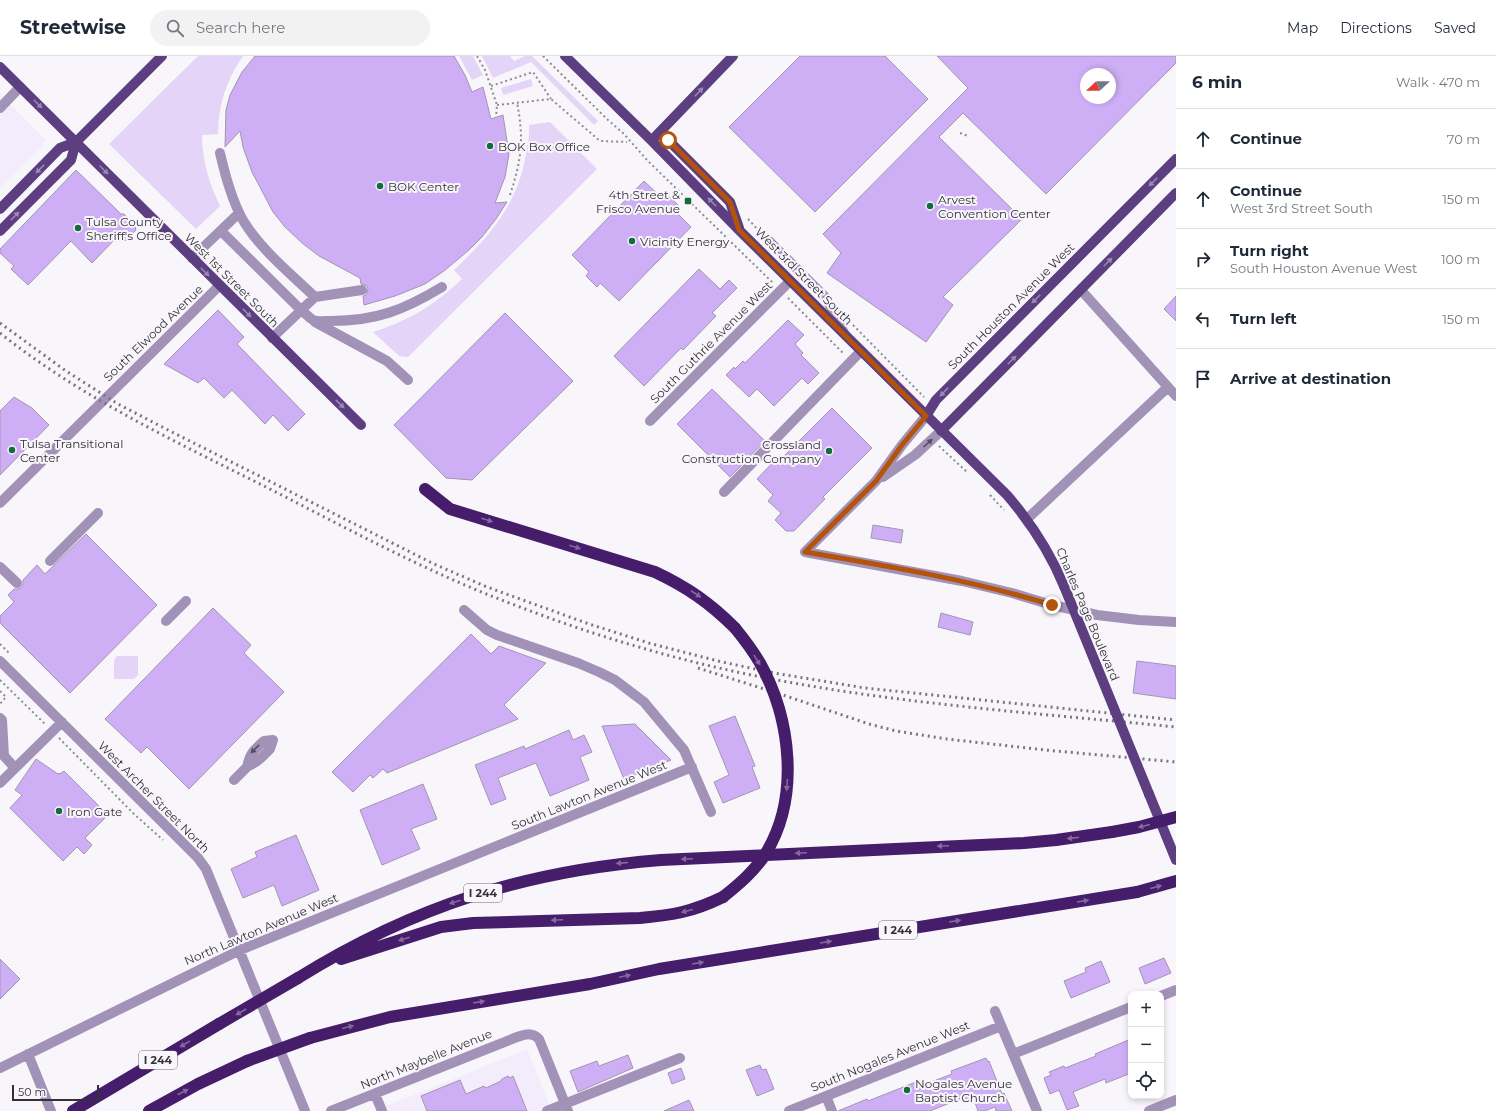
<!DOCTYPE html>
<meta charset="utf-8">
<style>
:root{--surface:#fff;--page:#f2f2f3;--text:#1f2937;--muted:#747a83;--line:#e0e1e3}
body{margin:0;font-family:Montserrat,sans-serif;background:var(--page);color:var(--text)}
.controls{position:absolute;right:12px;bottom:12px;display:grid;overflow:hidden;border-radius:8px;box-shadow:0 2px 6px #0003}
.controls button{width:36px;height:36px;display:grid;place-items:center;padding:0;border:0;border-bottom:1px solid var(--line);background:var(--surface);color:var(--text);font:20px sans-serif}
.compass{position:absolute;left:1080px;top:12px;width:36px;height:36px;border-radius:50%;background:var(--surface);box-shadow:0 2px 6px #0003;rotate:248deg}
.scale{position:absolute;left:12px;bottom:10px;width:87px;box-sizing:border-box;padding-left:4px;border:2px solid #34303a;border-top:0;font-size:11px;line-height:14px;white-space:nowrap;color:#34303a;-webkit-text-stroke:3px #f8f6fb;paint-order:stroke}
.stop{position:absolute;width:12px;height:12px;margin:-9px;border:3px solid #b45309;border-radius:50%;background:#fff}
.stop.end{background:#b45309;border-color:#fff;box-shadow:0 1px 4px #0008}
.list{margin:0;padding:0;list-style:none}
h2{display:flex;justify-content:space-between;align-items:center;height:52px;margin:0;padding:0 16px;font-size:17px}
h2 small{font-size:13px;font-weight:400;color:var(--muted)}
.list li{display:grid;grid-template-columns:26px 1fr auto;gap:12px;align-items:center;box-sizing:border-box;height:60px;padding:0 16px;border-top:1px solid var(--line)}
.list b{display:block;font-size:15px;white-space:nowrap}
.list p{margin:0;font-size:13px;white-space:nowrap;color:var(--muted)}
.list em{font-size:13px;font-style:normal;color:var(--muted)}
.icon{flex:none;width:22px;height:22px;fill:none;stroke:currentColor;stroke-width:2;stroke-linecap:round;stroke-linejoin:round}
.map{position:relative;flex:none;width:1176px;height:1055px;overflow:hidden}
header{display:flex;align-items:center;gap:24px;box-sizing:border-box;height:56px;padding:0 20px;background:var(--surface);border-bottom:1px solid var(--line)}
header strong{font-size:19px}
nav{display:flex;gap:22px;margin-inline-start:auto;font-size:14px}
.search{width:280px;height:36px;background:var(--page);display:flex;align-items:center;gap:10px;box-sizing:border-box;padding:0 14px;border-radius:22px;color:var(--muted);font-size:15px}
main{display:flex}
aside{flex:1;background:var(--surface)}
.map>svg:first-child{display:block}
.built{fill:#f3edfb}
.green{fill:#e3d4f8}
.building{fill:#ceaff6;stroke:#a196b0;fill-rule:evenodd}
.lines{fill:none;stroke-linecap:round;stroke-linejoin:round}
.path{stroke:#8d8a92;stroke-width:2;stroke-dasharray:2 3;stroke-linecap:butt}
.minor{stroke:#a292b8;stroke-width:10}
.major{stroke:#5d3e80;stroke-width:10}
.highway{stroke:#461d6b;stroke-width:12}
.rail{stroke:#79767e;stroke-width:3;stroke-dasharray:2 4;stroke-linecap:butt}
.major-bridge{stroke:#5d3e80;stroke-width:10}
.highway-bridge{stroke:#461d6b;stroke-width:12}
.oneway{fill:#9b88b1}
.oneway2{fill:#554d60}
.oneway3{fill:#84699d}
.route{stroke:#b45309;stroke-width:5}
.poi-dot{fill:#146b3d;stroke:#f8f6fb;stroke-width:1.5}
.labels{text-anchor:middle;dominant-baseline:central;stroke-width:4;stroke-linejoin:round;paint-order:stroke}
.shield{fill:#f8f6fb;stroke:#6f6b74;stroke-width:1}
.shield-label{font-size:11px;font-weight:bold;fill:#34303a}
.poi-label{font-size:12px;fill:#34303a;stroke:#f8f6fb;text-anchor:start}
.street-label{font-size:12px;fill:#34303a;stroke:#f8f6fb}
</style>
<header>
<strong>Streetwise</strong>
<div class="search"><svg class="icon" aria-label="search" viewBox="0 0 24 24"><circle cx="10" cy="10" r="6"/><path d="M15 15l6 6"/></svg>Search here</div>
<nav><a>Map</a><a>Directions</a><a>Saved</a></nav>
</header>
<main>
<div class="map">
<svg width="1176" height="1055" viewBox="0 0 1176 1055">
<rect width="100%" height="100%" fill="#f8f6fb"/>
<path class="built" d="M0,38L46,84L43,90L0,133Z
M527,993L552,1055H374Z"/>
<path class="green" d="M198,0H243C227,23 218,49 218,78L202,79C202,104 209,127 220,150L196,173L109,88Z
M459,0H473L483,19L472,24Z
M482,0H510L514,5L525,0H532L598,65L594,69L531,6L493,22Z
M531,23L533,30L503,39L501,32Z
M550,66L597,113L408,301L399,300L373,276C410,264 433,250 462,223L454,214C489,181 516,150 525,103C527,92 530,81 529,69Z
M117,600H138V619L134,623H114V604Z"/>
<path class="building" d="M255,0H454L465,19L472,36L483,31L491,63L503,59L509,98L505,121L495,147L507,146L496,163L482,181L469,194L444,215L425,228L395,240L364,249L363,240L366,239L368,233L367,230L361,228L360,222L319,200L302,187L285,171L273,156L252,116L243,91L240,75L225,91L226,54L230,39L242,16Z
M800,0H885L928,43L815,156L729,71Z
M937,0H1176V7L1046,138L963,57L939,81L1022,163L943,241L953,249L926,286L827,217L841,197L823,178L968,32ZM1086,18H1110V42H1086Z
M76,114L121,158H124L135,170L136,174L125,185L119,179L92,207L71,185L28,229L11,213L14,210L0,197V193Z
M644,125L662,142L667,138L678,149L673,153L691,171L619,245L600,227L597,231L586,220L589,216L572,199Z
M699,213L720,233L729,224L737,232L712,257L716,260L683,294L681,292L644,330L614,300Z
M1176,240V265L1164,253Z
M218,254L244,281L237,288L305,358L288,375L273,359L265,368L232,334L224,342L204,322L198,327L164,308Z
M505,257L573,325L472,424L446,422L394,369Z
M788,264L804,279L795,288L803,297L801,299L819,317L808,328L802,322L774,350L757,333L749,341L726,319L734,311L735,313L743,305L745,307Z
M712,333L765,385L730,421L677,368Z
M14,341L32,352L49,369L0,419V355Z
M832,352L872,392L823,441L825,443L794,475H786L775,464L781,457L768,445L773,439L757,423L780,399L783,401Z
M873,469L903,474L901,487L871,482Z
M86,478L157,549L70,637L0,567V560L14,546L8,539L14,533H18L21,532L23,528V524L37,509L45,518Z
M213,552L251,589L244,597L284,636L189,733L147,691L141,697L105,663Z
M941,557L973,566L970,579L938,571Z
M471,578L491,598L499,590L546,607L504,649L518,663L387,717L383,713L373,722L370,719L353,736L332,716Z
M1137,605L1176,610V643L1133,637Z
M735,660L755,710L752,711L760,732L723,747L714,726L729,719L709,670Z
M635,668L671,704L624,723L602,670Z
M569,674L573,684L584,679L592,696L580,701L589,724L550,740L536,707L498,722L506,743L491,749L475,709L524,690L525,693Z
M36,703L58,718L59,717L60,718L64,715L108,759L85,782L92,789L84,798L77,791L63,805L10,752L22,739L15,734Z
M423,728L437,763L411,773L420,793L382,809L360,754Z
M296,779L319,834L282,850L274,829L243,842L231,813L257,801L255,796Z
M1164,902L1171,917L1145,928L1139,912Z
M0,903L20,923L0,943Z
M1101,905L1110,926L1071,942L1064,925L1086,916L1085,912Z
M1131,983V1017L1106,1027L1105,1023L1073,1036L1079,1050L1067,1054L1059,1034L1050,1038L1044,1022L1051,1019L1049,1016L1064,1010L1065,1012L1096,1000L1095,998Z
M628,999L633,1012L578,1036L570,1015L597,1005L599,1010Z
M986,1002L988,1006L989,1005L1002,1038L1004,1037L1012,1055H996L995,1051L985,1055H978L973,1041L963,1045L962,1042L930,1055H838L867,1043L868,1045L916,1026L918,1031L952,1018L951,1015Z
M760,1009L762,1014L766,1013L774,1033L757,1040L746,1014Z
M681,1012L685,1023L672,1028L668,1017Z
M508,1020L510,1022L513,1020L527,1055H427L421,1040L460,1024L466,1038L484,1030L486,1032L501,1025L502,1023Z
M689,1044L694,1055H664Z"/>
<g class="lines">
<path class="path" d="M477,0L485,14L497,49L496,61
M543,0L608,64L624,78L648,105L773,227
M491,30L533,16L551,43
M497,49L551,43L600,85L627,86
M960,77L968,80
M510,139C522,102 524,84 517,46
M748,163L761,177
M788,242L844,298
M853,269L924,341
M939,390L968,417
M990,439L1004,454
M0,588L9,597
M0,624L45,668
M0,635L6,641L0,648
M59,682L134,758L163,784"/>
<path class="minor" d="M0,52L20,31
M220,97C225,119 235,154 248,172C266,198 292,219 315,241L362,234
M221,175L301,254C305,257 309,262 313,264C317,266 326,265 331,265C376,265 404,254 442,231
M768,184L826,242L844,277
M192,202L239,157
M1081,234L1176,340
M315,266L387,305L408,324
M272,282L315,241
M650,365L790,225
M883,421L915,399L941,375
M724,436L861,295
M0,447L219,230
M1027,463L1168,331
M805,496L962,525L1012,537L1052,549L1097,559L1139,564L1176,566
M805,496L876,425L902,389L926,360
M50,505L98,457
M0,511L17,527
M464,554L487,574L497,579L578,607L599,616L615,624L644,646L684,694L711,756
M166,565L186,545
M0,605L161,765L198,802L206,813L305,1055
M0,662L2,664L4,700L15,712
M234,724L247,711L256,706L262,701L270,693L273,684L264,685C254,694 250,697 247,711
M0,727L62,666
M1161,940L1176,934
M995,955L1037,1055
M28,998L51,1055
M1013,998L1131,951
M0,1012L240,894L692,711
M375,1038L382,1055
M826,1040L832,1055
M331,1055L517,981C526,978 532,976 539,983L568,1055
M547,1055L680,1002
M789,1055L1001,970
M1149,1055L1176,1044"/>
<path class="major" d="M565,0L652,85L739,174L1007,439C1031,467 1050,496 1064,530
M0,11L361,369
M660,76L730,146L739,172
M656,80L733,0
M0,153L60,92L76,86L162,0
M0,175L71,104L76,86
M926,360L936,344L1176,103
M941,375L1176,137
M1149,738L1176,804"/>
<path class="highway" d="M425,433L450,453L655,516C687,531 710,547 735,572
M341,903L441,871L473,867L640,862C673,859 692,856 723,841
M298,922C414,850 525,815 661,804L1024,787L1056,784L1112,776
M310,982L390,961L590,928L659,913L1137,836
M73,1055L219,968
M149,1055L198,1028L247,1005"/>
<path class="rail" d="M0,267L66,315L118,348L168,374L434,508L487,531L589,568L652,588L722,606L774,617L865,632L1176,664
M0,277C79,340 172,384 262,429C335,466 408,506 484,537C534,557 586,576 639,591C813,643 996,653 1176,671
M698,612L783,639L869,668L896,675L947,683L1045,694L1176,706"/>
<path class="major-bridge" d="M1064,530L1149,738"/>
<path class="highway-bridge" d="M1112,776L1139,771L1176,761
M1137,836L1176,825
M723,841C738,829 755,815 766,797C800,741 791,663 760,607C753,595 744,583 735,572
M219,968L298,922
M247,1005L310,982"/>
</g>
<defs><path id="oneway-solid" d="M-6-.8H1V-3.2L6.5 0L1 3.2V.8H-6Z"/></defs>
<g class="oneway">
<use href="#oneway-solid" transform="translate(699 36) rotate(-46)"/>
<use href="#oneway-solid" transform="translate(38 48) rotate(45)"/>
<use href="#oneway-solid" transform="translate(40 113) rotate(135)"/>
<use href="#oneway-solid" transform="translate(104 114) rotate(45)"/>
<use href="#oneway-solid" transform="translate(1153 126) rotate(135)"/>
<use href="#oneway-solid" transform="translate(712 146) rotate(-134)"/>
<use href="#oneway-solid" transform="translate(15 160) rotate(-45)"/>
<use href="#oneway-solid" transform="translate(1108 206) rotate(-45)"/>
<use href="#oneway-solid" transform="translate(205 216) rotate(45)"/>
<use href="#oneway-solid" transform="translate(1036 243) rotate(135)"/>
<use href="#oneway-solid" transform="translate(247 257) rotate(45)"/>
<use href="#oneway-solid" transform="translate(1012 304) rotate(-45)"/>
<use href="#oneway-solid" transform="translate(944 336) rotate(134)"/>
<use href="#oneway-solid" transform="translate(340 348) rotate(44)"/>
</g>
<g class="oneway2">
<use href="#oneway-solid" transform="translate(928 387) rotate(-42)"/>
<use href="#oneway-solid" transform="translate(255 693) rotate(135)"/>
</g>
<g class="oneway3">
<use href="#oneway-solid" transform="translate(487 464) rotate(17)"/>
<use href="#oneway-solid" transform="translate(575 491) rotate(18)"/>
<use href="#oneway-solid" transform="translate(696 538) rotate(33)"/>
<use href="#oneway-solid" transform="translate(757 604) rotate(58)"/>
<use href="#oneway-solid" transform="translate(787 729) rotate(94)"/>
<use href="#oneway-solid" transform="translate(1144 770) rotate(166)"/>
<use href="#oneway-solid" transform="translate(1073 782) rotate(173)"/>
<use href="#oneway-solid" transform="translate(943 790) rotate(177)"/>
<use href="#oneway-solid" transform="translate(801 797) rotate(177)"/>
<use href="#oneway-solid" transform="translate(687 803) rotate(177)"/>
<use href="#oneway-solid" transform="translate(622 807) rotate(175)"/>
<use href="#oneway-solid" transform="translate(1156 831) rotate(-15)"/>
<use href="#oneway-solid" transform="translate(1083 845) rotate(-9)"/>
<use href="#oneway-solid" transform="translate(455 846) rotate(162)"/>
<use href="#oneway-solid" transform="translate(687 855) rotate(166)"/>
<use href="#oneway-solid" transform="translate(557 864) rotate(178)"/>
<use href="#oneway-solid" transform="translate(955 865) rotate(-9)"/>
<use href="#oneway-solid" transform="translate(404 883) rotate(162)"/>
<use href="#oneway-solid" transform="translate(826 886) rotate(-9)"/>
<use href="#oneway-solid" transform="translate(698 907) rotate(-9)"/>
<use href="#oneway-solid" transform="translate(625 920) rotate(-12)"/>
<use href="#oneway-solid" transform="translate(479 946) rotate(-9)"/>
<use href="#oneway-solid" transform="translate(241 956) rotate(150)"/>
<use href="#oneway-solid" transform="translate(348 971) rotate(-14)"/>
<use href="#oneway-solid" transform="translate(185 988) rotate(149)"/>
<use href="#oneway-solid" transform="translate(183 1036) rotate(-28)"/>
</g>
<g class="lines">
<path class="route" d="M668,84L730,146L739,174L926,360L902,389L876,425L805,496C888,510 971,524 1052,549"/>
</g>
<g class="poi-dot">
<circle cx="490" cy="90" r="4"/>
<circle cx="380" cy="130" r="4"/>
<rect x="684" y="141" width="8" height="8" rx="2"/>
<circle cx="930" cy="150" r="4"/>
<circle cx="78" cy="172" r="4"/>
<circle cx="632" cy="185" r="4"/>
<circle cx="12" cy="394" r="4"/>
<circle cx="829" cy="395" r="4"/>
<circle cx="59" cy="755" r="4"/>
<circle cx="907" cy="1034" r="4"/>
</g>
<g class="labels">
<g class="shield">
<rect x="464" y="828" width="38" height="18" rx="3"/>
<rect x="879" y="865" width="38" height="18" rx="3"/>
<rect x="139" y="995" width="38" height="18" rx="3"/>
</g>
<g class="shield-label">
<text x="483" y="837">I 244</text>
<text x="898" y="874">I 244</text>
<text x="158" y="1004">I 244</text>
</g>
<g class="poi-label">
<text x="498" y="90">BOK Box Office</text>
<text x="388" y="130">BOK Center</text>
<text x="680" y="138" text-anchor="end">4th Street &amp;<tspan x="680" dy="14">Frisco Avenue</tspan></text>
<text x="938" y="143">Arvest<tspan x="938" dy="14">Convention Center</tspan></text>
<text x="86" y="165">Tulsa County<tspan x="86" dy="14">Sheriff's Office</tspan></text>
<text x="640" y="185">Vicinity Energy</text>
<text x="20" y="387">Tulsa Transitional<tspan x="20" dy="14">Center</tspan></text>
<text x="821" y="388" text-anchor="end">Crossland<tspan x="821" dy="14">Construction Company</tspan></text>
<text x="67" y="755">Iron Gate</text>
<text x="915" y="1027">Nogales Avenue<tspan x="915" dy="14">Baptist Church</tspan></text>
</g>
<g class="street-label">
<text transform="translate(804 220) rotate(45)">West 3rd Street South</text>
<text transform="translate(232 224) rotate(45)">West 1st Street South</text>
<text transform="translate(1011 250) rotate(-45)">South Houston Avenue West</text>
<text transform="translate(153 277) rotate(-44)">South Elwood Avenue</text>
<text transform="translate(711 286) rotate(-45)">South Guthrie Avenue West</text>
<text transform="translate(1088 558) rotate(67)">Charles Page Boulevard</text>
<text transform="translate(589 739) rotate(-22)">South Lawton Avenue West</text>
<text transform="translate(154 741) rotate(45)">West Archer Street North</text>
<text transform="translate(261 873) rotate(-23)">North Lawton Avenue West</text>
<text transform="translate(890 1000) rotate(-22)">South Nogales Avenue West</text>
<text transform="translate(426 1003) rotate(-22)">North Maybelle Avenue</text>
</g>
</g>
</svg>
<div class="controls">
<button>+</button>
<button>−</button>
<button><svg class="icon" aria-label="locate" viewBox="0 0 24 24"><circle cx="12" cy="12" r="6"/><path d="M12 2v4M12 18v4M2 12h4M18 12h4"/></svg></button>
</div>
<svg class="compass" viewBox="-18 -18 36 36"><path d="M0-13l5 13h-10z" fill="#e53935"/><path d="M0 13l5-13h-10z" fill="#747a83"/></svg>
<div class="scale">50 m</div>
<div class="stop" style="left:668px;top:84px"></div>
<div class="stop end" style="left:1052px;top:549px"></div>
</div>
<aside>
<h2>6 min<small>Walk · 470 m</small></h2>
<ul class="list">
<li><svg class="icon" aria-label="ahead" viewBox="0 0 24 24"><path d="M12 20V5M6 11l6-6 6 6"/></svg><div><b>Continue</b></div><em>70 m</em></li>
<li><svg class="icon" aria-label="ahead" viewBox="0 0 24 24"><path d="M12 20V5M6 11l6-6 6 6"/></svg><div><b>Continue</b><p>West 3rd Street South</p></div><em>150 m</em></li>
<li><svg class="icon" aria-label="right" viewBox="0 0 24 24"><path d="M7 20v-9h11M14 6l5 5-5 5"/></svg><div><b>Turn right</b><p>South Houston Avenue West</p></div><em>100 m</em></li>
<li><svg class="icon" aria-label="left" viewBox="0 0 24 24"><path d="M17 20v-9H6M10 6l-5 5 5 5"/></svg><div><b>Turn left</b></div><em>150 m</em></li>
<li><svg class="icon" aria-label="arrive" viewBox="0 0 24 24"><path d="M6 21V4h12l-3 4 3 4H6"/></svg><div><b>Arrive at destination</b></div></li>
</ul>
</aside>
</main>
